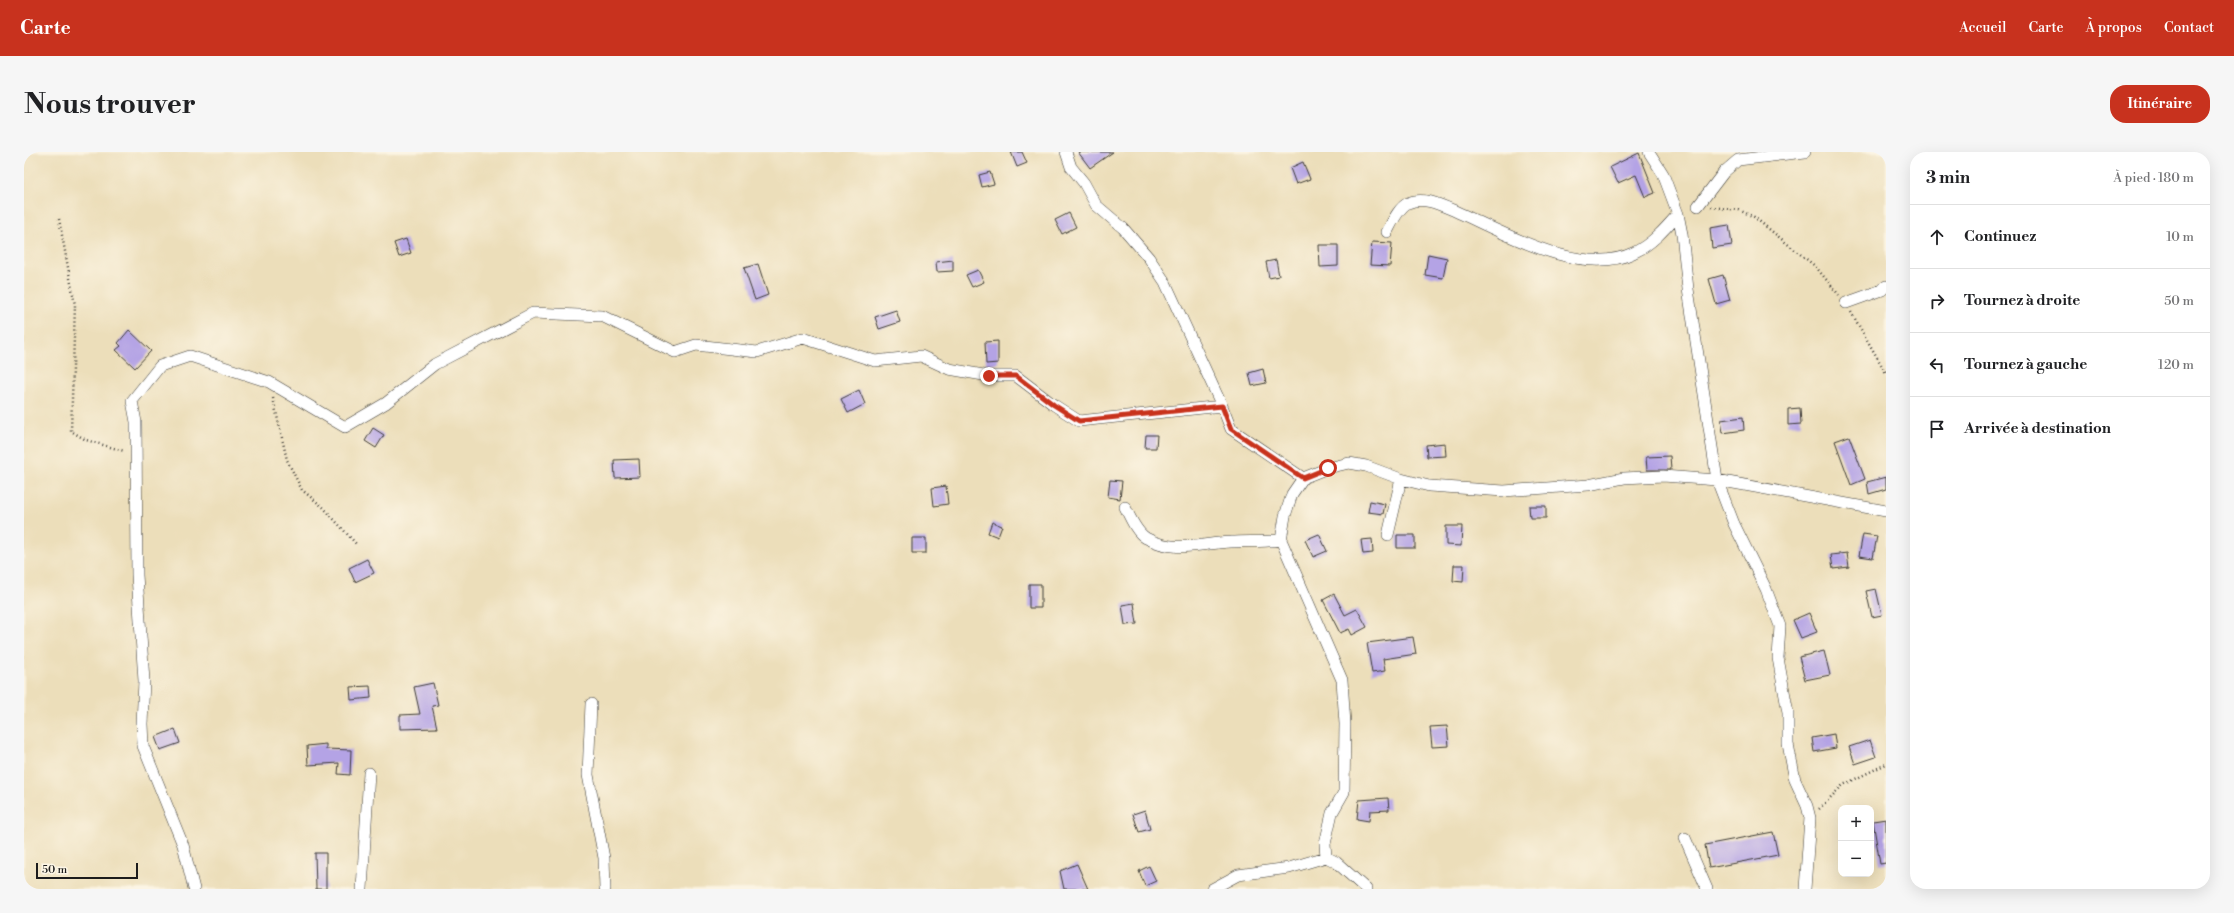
<!DOCTYPE html>
<html lang="fr">
<meta charset="utf-8">
<style>
:root{--surface:#fff;--page:#f6f6f6;--text:#202124;--muted:#757577;--line:#e0e0e0;--accent:#c8321e}
body{margin:0;font-family:"Libre Bodoni",serif;background:var(--page);color:var(--text)}
.controls{position:absolute;right:12px;bottom:12px;display:grid;overflow:hidden;border-radius:8px;box-shadow:0 4px 16px #0002}
.controls button{width:36px;height:36px;display:grid;place-items:center;padding:0;border:0;border-bottom:1px solid var(--line);background:var(--surface);color:var(--text);font:20px sans-serif}
.scale{position:absolute;left:12px;bottom:10px;width:102px;box-sizing:border-box;padding-left:4px;border:2px solid #1c1c1c;border-top:0;font-size:11px;line-height:14px;white-space:nowrap;color:#1c1c1c;-webkit-text-stroke:3px #fcf5e5;paint-order:stroke}
.stop{position:absolute;width:12px;height:12px;margin:-9px;border:3px solid #c8321e;border-radius:50%;background:#fff}
.stop.end{background:#c8321e;border-color:#fff;box-shadow:0 1px 4px #0008}
.list{margin:0;padding:0;list-style:none}
h2{display:flex;justify-content:space-between;align-items:center;height:52px;margin:0;padding:0 16px;font-size:17px}
h2 small{font-size:13px;font-weight:400;color:var(--muted)}
.list li{display:grid;grid-template-columns:26px 1fr auto;gap:12px;align-items:center;box-sizing:border-box;height:64px;padding:0 16px;border-top:1px solid var(--line)}
.list b{display:block;font-size:15px;white-space:nowrap}
.list em{font-size:13px;font-style:normal;color:var(--muted)}
.icon{flex:none;width:22px;height:22px;fill:none;stroke:currentColor;stroke-width:2;stroke-linecap:round;stroke-linejoin:round}
.map{position:relative;flex:none;width:1862px;height:737px;overflow:hidden;border-radius:16px}
header{display:flex;align-items:center;gap:24px;box-sizing:border-box;height:56px;padding:0 20px;background:var(--accent);color:#fff}
header strong{font-size:19px}
nav{display:flex;gap:22px;margin-inline-start:auto;font-size:14px}
.intro{display:flex;align-items:center;justify-content:space-between;box-sizing:border-box;height:96px;padding:0 24px}
h1{margin:0;font-size:28px}
.button{padding:10px 18px;border-radius:16px;background:var(--accent);color:#fff;font-size:14px;font-weight:700}
main{display:flex;gap:24px;padding:0 24px}
aside{flex:1;background:var(--surface);border-radius:16px;box-shadow:0 4px 16px #0002}
.map>svg:first-child{display:block}
.building{fill:#b4a3e5}
.lines{fill:none;stroke-linecap:round;stroke-linejoin:round}
.minor-casing{stroke:#3b3934;stroke-width:12}
.path{stroke:#3b3934;stroke-width:2.5;stroke-dasharray:1 3;stroke-linecap:butt}
.minor{stroke:#fff;stroke-width:11}
.route{stroke:#c8321e;stroke-width:5}
</style>
<header>
<strong>Carte</strong>
<nav><a>Accueil</a><a>Carte</a><a>À propos</a><a>Contact</a></nav>
</header>
<div class="intro"><h1>Nous trouver</h1><a class="button">Itinéraire</a></div>
<main>
<div class="map">
<svg width="1862" height="737" viewBox="0 0 1862 737">
<rect width="100%" height="100%" fill="#fcf5e5"/>
<filter id="ink" filterUnits="userSpaceOnUse"><feTurbulence type="fractalNoise" baseFrequency=".025" numOctaves="2"/><feDisplacementMap in="SourceGraphic" scale="8" xChannelSelector="R" yChannelSelector="G"/><feConvolveMatrix kernelMatrix="1 2 1 2 8 2 1 2 1" color-interpolation-filters="sRGB"/></filter>
<filter id="wash" filterUnits="userSpaceOnUse"><feTurbulence type="fractalNoise" baseFrequency=".012" numOctaves="4" result="noise"/><feDisplacementMap in="SourceGraphic" scale="16" xChannelSelector="R" yChannelSelector="G"/><feGaussianBlur stdDeviation="0.9" result="paint"/><feColorMatrix in="noise" values="0 0 0 0 0 0 0 0 0 0 0 0 0 0 0 0 0 1.4 0 .05"/><feComposite in="paint" operator="in"/></filter>
<g filter="url(#wash)">
<rect width="100%" height="100%" fill="#ecdeba"/>
<g id="blocks">
<path class="building" d="M987,0H998L1003,11L993,15Z
M1054,0H1089L1066,16Z
M1615,1L1631,41L1621,45L1612,23L1594,31L1586,15Z
M1279,10L1286,27L1272,32L1266,16Z
M966,20L970,32L958,35L955,23Z
M1045,61L1052,75L1038,82L1031,68Z
M1705,73L1708,93L1688,96L1686,76Z
M382,87L387,101L375,105L370,91Z
M1348,90L1368,91L1366,114L1346,113Z
M1295,93H1314V114L1296,115Z
M1404,102L1423,106L1419,126L1401,123Z
M929,108V119L913,120L912,110Z
M1252,108L1255,124L1245,126L1242,110Z
M734,112L744,143L731,148L720,116Z
M954,118L960,130L948,135L942,123Z
M1699,123L1706,148L1692,152L1685,127Z
M872,158L876,170L855,177L851,165Z
M105,178L127,199L111,216L92,198L97,194L94,191Z
M974,189V211L962,212L961,190Z
M1239,217L1242,231L1228,234L1225,221Z
M835,238L841,252L824,261L817,247Z
M1776,256L1777,272L1764,273V257Z
M1719,265L1720,278L1699,281L1697,268Z
M349,276L360,283L352,296L341,289Z
M1122,283H1133L1132,296H1121Z
M1825,284L1841,327L1827,333L1811,289Z
M1421,291L1422,304L1403,305L1402,293Z
M1646,304L1647,318H1623L1622,305Z
M615,307L616,325L591,326L590,308Z
M1862,325V337L1845,342L1843,330Z
M1086,328L1098,329L1096,347L1084,345Z
M922,334L924,352L910,354L908,336Z
M1346,349L1361,352L1359,362L1344,360Z
M1505,354H1522V366H1506Z
M968,370L978,374L974,385L964,381Z
M1422,374H1438L1437,394L1422,393Z
M1295,382L1303,399L1289,405L1281,388Z
M1839,382L1853,384L1849,406L1835,404Z
M1373,383H1391V396H1373Z
M888,386H902V401H888Z
M1348,387L1349,401L1339,402L1337,388Z
M1823,401L1825,415L1809,417L1807,403Z
M343,407L350,421L331,430L325,416Z
M1430,413H1440L1439,430L1429,429Z
M1005,432H1017V456H1005Z
M1852,437L1858,463L1848,465L1842,439Z
M1310,442L1321,463L1333,457L1343,475L1328,483L1325,477L1316,481L1299,448Z
M1110,451L1113,472L1101,473L1098,453Z
M1785,461L1793,480L1777,486L1769,468Z
M1389,485L1392,502L1359,507L1361,519L1348,521L1343,491Z
M1800,499L1806,523L1781,528L1775,505Z
M409,531L414,553L408,554L413,576L376,577V563L396,562L390,535Z
M346,534L347,546L327,548L326,535Z
M1423,574L1425,594L1408,595L1406,575Z
M151,577L156,591L136,598L131,585Z
M1810,582L1812,596L1790,600L1788,586Z
M1846,588L1852,605L1831,612L1825,595Z
M302,592V597L327,598L326,623L314,622L315,611L284,613L283,594Z
M1364,646L1365,658L1346,659L1345,669L1333,667L1335,648Z
M1121,658L1126,677L1115,680L1109,662Z
M1862,667V711L1856,712L1849,669Z
M1749,680L1754,703L1685,716L1681,693Z
M291,701H302V737H292Z
M1053,712L1064,737H1040L1036,719Z
M1125,714L1132,729L1121,734L1115,719Z"/>
</g>
</g>
<g filter="url(#ink)">
<use href="#blocks" fill-opacity="0" stroke="#3b3934" stroke-width="1"/>
<g class="lines">
<defs>
<path id="minor" d="M1042,0L1047,15L1060,31L1072,53L1099,76L1125,106L1141,130L1198,254
M1625,0L1639,22L1654,62L1658,82L1664,137L1693,328L1710,372L1742,437L1756,474L1754,506L1764,561V592L1771,628L1783,654L1786,666L1781,737
M1674,54L1700,20L1714,8L1781,0
M1363,80C1368,71 1374,56 1384,51C1399,44 1417,53 1431,59C1479,80 1557,126 1609,101C1627,93 1641,77 1654,62
M1822,151L1858,138L1862,134
M1101,355C1106,365 1112,380 1122,386C1152,402 1177,391 1207,390C1224,389 1240,390 1257,388
M1364,383L1377,327
M567,552L564,623L580,706L581,737
M1661,686L1683,737
M1302,705L1312,710L1342,737
M170,737L159,693L119,594L118,572L120,529L113,423L112,270L108,249L136,214L166,204L245,230L321,275L362,251L411,212L509,161L578,164L651,200L672,193L733,200L779,186L851,209L897,204L925,217L965,224H992L1030,253L1055,269L1198,254L1207,277L1279,326
M338,737L345,621
M1188,737L1214,723L1265,716L1302,705L1301,692L1308,661L1320,640L1321,572L1318,528L1257,388L1261,364L1268,342L1279,326L1304,316L1325,311L1342,314L1377,327L1405,334L1480,339L1564,333L1600,326L1639,324L1693,328L1862,359"/>
</defs>
<use href="#minor" class="minor-casing"/>
<path class="path" d="M1687,55L1715,58L1730,65L1791,114L1815,143
M35,67L51,153L47,279L62,288L100,299
M1827,160L1862,221
M249,246L263,308L278,338L299,355L333,393
M1795,657L1819,633L1862,612"/>
<use href="#minor" class="minor"/>
</g>
</g>
<g class="lines" filter="url(#ink)">
<path class="route" d="M965,224H992L1030,253L1055,269L1198,254L1207,277L1279,326L1304,316"/>
</g>
</svg>
<div class="controls">
<button>+</button>
<button>−</button>
</div>
<div class="scale">50 m</div>
<div class="stop" style="left:1304px;top:316px"></div>
<div class="stop end" style="left:965px;top:224px"></div>
</div>
<aside>
<h2>3 min<small>À pied · 180 m</small></h2>
<ul class="list">
<li><svg class="icon" aria-label="ahead" viewBox="0 0 24 24"><path d="M12 20V5M6 11l6-6 6 6"/></svg><div><b>Continuez</b></div><em>10 m</em></li>
<li><svg class="icon" aria-label="right" viewBox="0 0 24 24"><path d="M7 20v-9h11M14 6l5 5-5 5"/></svg><div><b>Tournez à droite</b></div><em>50 m</em></li>
<li><svg class="icon" aria-label="left" viewBox="0 0 24 24"><path d="M17 20v-9H6M10 6l-5 5 5 5"/></svg><div><b>Tournez à gauche</b></div><em>120 m</em></li>
<li><svg class="icon" aria-label="arrive" viewBox="0 0 24 24"><path d="M6 21V4h12l-3 4 3 4H6"/></svg><div><b>Arrivée à destination</b></div></li>
</ul>
</aside>
</main>
